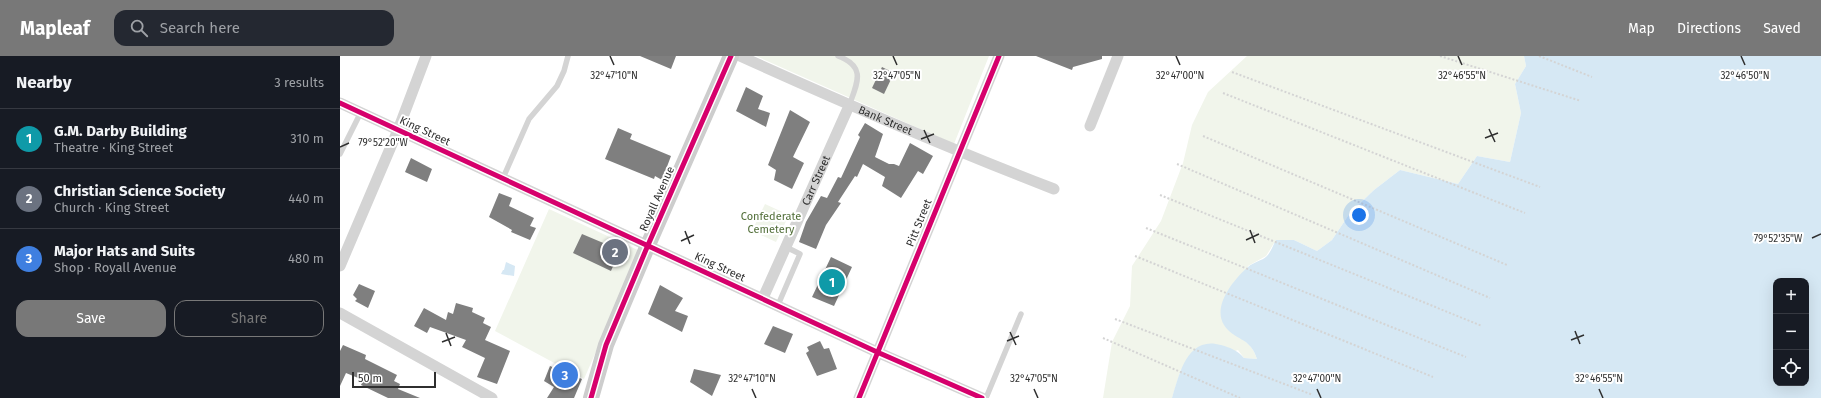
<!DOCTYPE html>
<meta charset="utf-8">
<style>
:root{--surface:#171b24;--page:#242831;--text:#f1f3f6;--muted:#9ea1a6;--line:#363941;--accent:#787878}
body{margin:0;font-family:"Fira Sans",sans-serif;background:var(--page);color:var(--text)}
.controls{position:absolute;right:12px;bottom:12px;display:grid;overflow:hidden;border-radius:8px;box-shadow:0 4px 16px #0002}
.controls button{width:36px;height:36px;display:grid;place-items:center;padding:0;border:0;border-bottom:1px solid var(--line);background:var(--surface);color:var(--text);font:20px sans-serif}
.scale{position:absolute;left:12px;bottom:10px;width:84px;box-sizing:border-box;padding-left:4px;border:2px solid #2f2f2f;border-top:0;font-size:11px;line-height:14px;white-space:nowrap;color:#2f2f2f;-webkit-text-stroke:3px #fff;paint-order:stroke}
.you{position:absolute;left:1019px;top:159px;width:14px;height:14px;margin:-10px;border:3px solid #fff;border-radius:50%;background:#1a73e8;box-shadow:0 0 0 6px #1a73e833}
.badge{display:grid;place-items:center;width:26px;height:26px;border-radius:50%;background:var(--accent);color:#fff;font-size:13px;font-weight:700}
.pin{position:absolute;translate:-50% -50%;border:2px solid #fff;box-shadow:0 1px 4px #0006}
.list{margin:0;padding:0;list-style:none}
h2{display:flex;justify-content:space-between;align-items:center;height:52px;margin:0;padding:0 16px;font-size:17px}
h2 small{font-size:13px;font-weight:400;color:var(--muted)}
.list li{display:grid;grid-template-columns:26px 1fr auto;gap:12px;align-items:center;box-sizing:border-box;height:60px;padding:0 16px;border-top:1px solid var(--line)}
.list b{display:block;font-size:15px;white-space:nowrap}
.list p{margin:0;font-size:13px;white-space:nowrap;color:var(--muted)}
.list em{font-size:13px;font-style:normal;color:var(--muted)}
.actions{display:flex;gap:8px;padding:12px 16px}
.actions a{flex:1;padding:9px 0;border:1px solid var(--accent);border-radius:12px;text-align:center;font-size:14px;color:var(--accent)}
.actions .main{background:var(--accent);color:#fff}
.icon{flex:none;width:22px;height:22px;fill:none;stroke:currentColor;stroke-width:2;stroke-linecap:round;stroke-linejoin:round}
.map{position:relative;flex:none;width:1481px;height:342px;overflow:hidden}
header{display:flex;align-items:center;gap:24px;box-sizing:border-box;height:56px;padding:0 20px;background:var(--accent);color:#fff}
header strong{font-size:19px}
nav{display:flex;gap:22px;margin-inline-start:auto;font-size:14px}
.search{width:280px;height:36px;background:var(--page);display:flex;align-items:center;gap:10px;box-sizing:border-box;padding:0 14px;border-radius:12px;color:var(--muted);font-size:15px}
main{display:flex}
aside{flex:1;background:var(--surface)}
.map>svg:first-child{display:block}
.green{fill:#f1f5eb}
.water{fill:#d6e8f4;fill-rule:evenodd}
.building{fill:#7f7f7f}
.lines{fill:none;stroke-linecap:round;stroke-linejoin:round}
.path{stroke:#d4d4d4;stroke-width:2;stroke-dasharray:2 2;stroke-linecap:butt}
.lane{stroke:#d4d4d4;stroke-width:5.5}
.street{stroke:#d4d4d4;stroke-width:11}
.secondary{stroke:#cdcdcd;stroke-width:16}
.cycleway-casing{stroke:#fff;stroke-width:8}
.cycleway{stroke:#d6006c;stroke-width:5}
.ticks{fill:none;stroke:#2f2f2f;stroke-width:1.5}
.labels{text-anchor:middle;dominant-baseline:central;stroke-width:4;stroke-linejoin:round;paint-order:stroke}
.street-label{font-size:11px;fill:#2f2f2f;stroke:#fff}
.park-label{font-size:11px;fill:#516e38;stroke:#fff}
.ticks-label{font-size:10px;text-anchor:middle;fill:#2f2f2f;stroke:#fff;stroke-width:4;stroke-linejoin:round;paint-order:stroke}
</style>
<header>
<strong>Mapleaf</strong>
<div class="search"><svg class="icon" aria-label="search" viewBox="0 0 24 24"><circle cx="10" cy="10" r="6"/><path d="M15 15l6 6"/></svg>Search here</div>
<nav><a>Map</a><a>Directions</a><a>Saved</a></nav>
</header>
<main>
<aside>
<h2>Nearby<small>3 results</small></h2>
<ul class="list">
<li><span class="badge" style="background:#0f9aa8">1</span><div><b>G.M. Darby Building</b><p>Theatre · King Street</p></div><em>310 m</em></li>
<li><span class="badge" style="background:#6b7280">2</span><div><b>Christian Science Society</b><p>Church · King Street</p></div><em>440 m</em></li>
<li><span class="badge" style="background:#3f7fe0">3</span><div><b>Major Hats and Suits</b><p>Shop · Royall Avenue</p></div><em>480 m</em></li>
</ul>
<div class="actions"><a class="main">Save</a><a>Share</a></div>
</aside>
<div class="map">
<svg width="1481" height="342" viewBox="0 0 1481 342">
<rect width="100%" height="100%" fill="#fff"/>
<path class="green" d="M416,0H649L614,88Z
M907,0H1184L1186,10L1175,28L1181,57L1170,106L1137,100L1118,128L1060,114L1034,134L1010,157L992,184L977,195L954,184H936L926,200L908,210L893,277C906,286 912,288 917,303L904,302L898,294L841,313L832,342H763L772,286L790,250L792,210L821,165L843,107L852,69L868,36Z
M425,148L449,159L436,186L412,175Z
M209,153L300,195L244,323L155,275Z"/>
<path class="water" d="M1184,0H1481V342H832C839,319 847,279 881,289C891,292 897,294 904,302L917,303C910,280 894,285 884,269C872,250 894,223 908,211C913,206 922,205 927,200C931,196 933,189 936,184H954L977,195L992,184L1010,157L1034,134L1060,114L1118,128L1137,100L1170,106L1181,57L1175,28L1186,10ZM1436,225H1466V327H1436Z
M166,206L175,210L174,220L161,218L163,214H164Z"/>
<path class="building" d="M300,0H336L331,13Z
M696,0H762V3L733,11L732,14Z
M542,11L554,17L544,38L532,32Z
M406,31L423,40L418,53L430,57L426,71L396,55Z
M450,54L470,66L453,101L464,107L452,133L434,124L436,114L428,109Z
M525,67L543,78L535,101L549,108H554L559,110L570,87L593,100L583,118L578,115L561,142L542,130L545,121L523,108L517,121L515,120L498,146L501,147L486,169L476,193L459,186L466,166L481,140L487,142L498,121L501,122L520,81L518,79Z
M278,72L292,78L290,83L331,100L322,124L315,120L314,123L265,103Z
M71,102L92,113L87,126L65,116Z
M159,137L172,142L169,150L194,162L190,170L196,172L190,184L171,176L172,174L149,161Z
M242,178L280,194L271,215L233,197Z
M491,201L512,211L494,250L472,241Z
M19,228L35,235L28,252L15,245L17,243L13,239Z
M320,229L343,242L335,255L348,260L342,276L308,258Z
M116,247L133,252L132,256L145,262L143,267L151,271L145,284L170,295L157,328L137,321L145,302L122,291L126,284L90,271L87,277L74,270L84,252L106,264L108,256L113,258Z
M433,270L453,278L445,297L424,288Z
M480,285L484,293L489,292L497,313L477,320L466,297L469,295L467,291Z
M3,289L26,299L25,303L57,319L54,325L60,328L58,333L80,342H48L21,329L23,324L6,317L0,330V295Z
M210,310L242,323L234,342H207L214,331L204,325Z
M354,313L381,319L372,340L350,326Z"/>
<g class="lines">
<path class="path" d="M1100,0L1241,45
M1199,0L1252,21
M892,16L1200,131
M883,37L1185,157
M863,80L1167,209
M837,108L1150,242
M820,139L1142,270
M806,172L1126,301
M795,200L1093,321
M775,263L973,339
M763,282L900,342"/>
<path class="lane" d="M498,0C527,11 517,27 509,50
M0,98L21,56
M163,122L189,63L217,30L224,15L228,0
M438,249L460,198L446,191
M646,342L681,258"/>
<g class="street">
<path id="s1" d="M400,0C504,47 608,92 714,133"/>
<path d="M0,47L537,296L642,342"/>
<path d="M750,70L778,0"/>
<path d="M0,210L58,74L86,0"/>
<path id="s2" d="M423,242L509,50"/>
<path d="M0,257L152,342"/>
<path d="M519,342L659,0"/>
</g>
<path class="secondary" d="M251,342L266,289L308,189L391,0"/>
<defs>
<path id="cycleway" d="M0,47L537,296L642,342
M251,342L266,289L308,189L391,0
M519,342L659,0"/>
</defs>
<use href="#cycleway" class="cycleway-casing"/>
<use href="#cycleway" class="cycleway"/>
</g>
<path class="ticks" d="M270,0L274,9M553,0L557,9M836,0L840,9M1118,0L1122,9M1401,0L1405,9M1149,73L1155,86M584,74L590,87M1145,82L1158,77M581,83L594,78M0,91L9,87M910,174L915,187M345,175L350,188M1472,182L1481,178M906,184L919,178M341,185L354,179M1235,275L1240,288M670,276L676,289M106,277L111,290M1231,284L1244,279M667,285L679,280M102,286L115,281M412,333L416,342M694,333L698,342M977,333L981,342M1259,333L1263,342"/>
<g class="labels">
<g class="street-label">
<text stroke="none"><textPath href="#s1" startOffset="159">Bank Street</textPath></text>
<text transform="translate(85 75) rotate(25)">King Street</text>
<text stroke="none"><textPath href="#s2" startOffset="129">Carr Street</textPath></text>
<text transform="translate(317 143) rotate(-66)">Royall Avenue</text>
<text transform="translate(579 167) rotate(-68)">Pitt Street</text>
<text transform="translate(380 211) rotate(25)">King Street</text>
</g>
<g class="park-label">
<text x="431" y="160">Confederate<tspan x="431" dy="13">Cemetery</tspan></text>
</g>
</g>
<g class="ticks-label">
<text x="274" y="23">32°47'10"N</text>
<text x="557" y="23">32°47'05"N</text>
<text x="840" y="23">32°47'00"N</text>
<text x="1122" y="23">32°46'55"N</text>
<text x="1405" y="23">32°46'50"N</text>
<text x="43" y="90">79°52'20"W</text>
<text x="1438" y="186">79°52'35"W</text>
<text x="412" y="326">32°47'10"N</text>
<text x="694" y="326">32°47'05"N</text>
<text x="977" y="326">32°47'00"N</text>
<text x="1259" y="326">32°46'55"N</text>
</g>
</svg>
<div class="controls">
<button>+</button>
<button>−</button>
<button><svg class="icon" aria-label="locate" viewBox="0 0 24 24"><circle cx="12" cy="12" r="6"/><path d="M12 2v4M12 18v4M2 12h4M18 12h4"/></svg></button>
</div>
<div class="scale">50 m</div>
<div class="you"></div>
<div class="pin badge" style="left:492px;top:226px;background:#0f9aa8">1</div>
<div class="pin badge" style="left:275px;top:196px;background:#6b7280">2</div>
<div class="pin badge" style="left:225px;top:319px;background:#3f7fe0">3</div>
</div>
</main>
